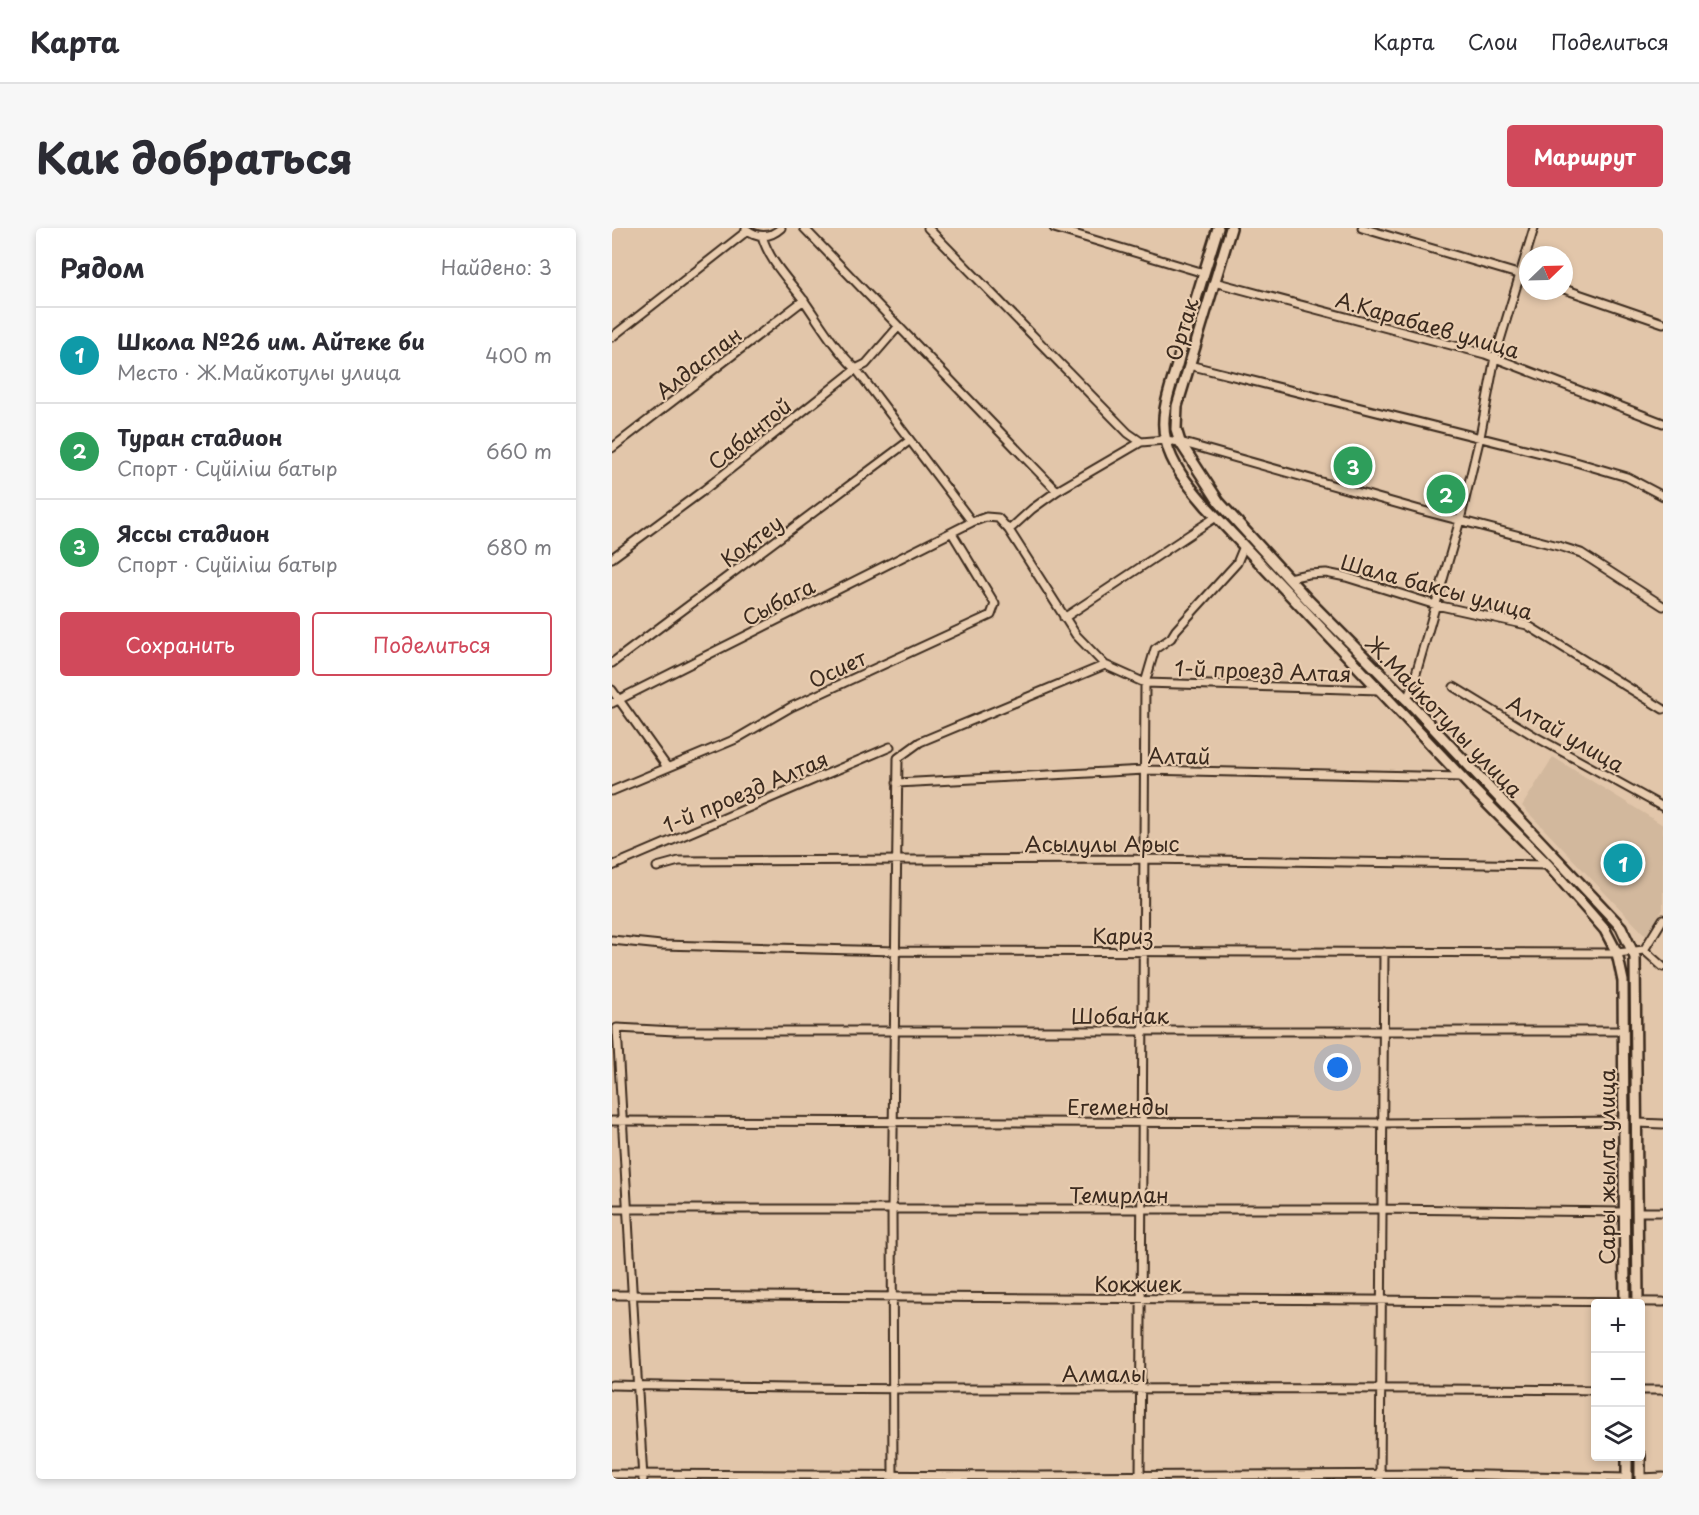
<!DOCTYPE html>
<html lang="ru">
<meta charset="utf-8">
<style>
:root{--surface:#fff;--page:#f7f7f7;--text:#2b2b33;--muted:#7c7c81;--line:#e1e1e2;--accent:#d1495b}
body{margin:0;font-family:"Playpen Sans",sans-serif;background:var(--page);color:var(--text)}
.controls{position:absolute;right:18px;bottom:18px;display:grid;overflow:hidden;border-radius:6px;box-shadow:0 3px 9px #0003}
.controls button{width:54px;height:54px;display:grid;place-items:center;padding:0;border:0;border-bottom:2px solid var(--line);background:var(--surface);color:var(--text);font:30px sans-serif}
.compass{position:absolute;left:907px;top:18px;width:54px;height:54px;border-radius:50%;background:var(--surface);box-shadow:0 3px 9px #0003;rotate:67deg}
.you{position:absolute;left:726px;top:840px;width:21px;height:21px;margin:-15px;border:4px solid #fff;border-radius:50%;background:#1a73e8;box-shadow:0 0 0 9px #1a73e833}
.badge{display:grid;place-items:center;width:39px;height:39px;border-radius:50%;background:var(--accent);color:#fff;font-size:20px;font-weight:700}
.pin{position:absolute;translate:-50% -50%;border:3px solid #fff;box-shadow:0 2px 6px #0006}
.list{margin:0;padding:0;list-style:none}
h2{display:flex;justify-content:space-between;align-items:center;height:78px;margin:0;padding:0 24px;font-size:26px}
h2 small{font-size:20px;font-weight:400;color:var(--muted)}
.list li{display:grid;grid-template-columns:39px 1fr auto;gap:18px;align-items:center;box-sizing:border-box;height:96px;padding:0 24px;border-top:2px solid var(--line)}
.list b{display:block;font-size:22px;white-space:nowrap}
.list p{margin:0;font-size:20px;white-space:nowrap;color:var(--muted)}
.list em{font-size:20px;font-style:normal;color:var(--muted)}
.actions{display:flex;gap:12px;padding:18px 24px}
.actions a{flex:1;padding:14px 0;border:2px solid var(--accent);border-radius:6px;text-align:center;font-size:21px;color:var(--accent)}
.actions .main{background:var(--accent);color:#fff}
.icon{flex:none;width:33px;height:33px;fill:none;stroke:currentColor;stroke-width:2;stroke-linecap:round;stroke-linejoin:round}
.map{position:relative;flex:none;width:1051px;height:1251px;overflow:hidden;border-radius:6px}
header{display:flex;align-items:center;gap:36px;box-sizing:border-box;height:84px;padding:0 30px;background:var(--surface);border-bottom:2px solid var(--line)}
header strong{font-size:28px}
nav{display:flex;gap:33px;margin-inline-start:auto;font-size:21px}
.intro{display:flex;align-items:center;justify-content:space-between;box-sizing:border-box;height:144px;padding:0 36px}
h1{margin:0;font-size:42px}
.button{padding:15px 27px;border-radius:6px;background:var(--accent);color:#fff;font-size:21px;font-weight:700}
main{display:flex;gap:36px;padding:0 36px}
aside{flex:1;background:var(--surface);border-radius:6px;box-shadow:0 3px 9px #0003}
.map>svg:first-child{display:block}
.built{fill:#d2b89d}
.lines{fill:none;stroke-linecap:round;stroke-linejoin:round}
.street-casing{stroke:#3b2a1e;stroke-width:11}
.secondary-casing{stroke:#3b2a1e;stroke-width:14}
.street{stroke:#e9cdb0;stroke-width:7}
.secondary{stroke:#e9cdb0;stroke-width:9}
.labels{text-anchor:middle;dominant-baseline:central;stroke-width:4.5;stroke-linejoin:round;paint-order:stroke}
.street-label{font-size:21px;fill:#3b2a1e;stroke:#e9cdb0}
</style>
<header>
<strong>Карта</strong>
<nav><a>Карта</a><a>Слои</a><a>Поделиться</a></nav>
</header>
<div class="intro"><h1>Как добраться</h1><a class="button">Маршрут</a></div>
<main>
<aside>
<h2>Рядом<small>Найдено: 3</small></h2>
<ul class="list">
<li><span class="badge" style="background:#0f9aa8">1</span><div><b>Школа №26 им. Айтеке би</b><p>Место · Ж.Майкотулы улица</p></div><em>400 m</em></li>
<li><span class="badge" style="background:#2e9e5b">2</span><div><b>Туран стадион</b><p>Спорт · Сүйіліш батыр</p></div><em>660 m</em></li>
<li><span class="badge" style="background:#2e9e5b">3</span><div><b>Яссы стадион</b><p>Спорт · Сүйіліш батыр</p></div><em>680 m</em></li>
</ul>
<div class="actions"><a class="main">Сохранить</a><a>Поделиться</a></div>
</aside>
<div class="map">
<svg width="1051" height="1251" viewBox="0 0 1051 1251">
<rect width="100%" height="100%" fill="#e2c6aa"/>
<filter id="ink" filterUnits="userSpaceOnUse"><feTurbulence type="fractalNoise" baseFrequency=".0167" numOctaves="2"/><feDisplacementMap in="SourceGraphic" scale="12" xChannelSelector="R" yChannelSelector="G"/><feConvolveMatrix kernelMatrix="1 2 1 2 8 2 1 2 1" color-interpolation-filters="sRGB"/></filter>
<g filter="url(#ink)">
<path class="built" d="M941,529L1051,597V681L1035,709L910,578Z"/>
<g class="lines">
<defs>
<path id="street" d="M192,0L445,263L529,214
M316,0L516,205L529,214L553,212L568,214L808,282L950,319L969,325L1051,378
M442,0L592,45
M750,0L916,49
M134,1C146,10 158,10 169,0
M150,8C158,35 177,52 193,74C209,97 223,121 244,141L360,294
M602,54L873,126L1051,195
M952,61L1051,95
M0,109L135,3
M577,137L957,232L1015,249L1051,268
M0,220L192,72
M397,302L420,281L445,263
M0,330L92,262L244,141L254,136L286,99
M676,350L696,346L714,345L734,349L824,377L915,397L1051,481
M452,390L604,289
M0,435L297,213
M842,459L924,509L1051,579
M0,462L55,539
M795,472L801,456L848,292L868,209L883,129L922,0
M0,475L360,294L374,289L386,290L397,302L464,407L493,437L533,455L768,462
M285,555L533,542L849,549
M0,563L124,511L179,479L379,387L383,376L340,305
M0,638L278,519
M45,639L67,633L532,631L936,637
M0,712L49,717L284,723L1005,725L1032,722L1051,691
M1032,722L1051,739
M0,893L771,895L1012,893
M1025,895L1051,896
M0,981H770L1013,984
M1027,984H1051
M0,1067L1051,1074
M0,1157C328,1165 656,1158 984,1162
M1028,1162H1051
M0,1246L426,1248L827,1246L1015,1250
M1028,1250L1051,1249
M31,1251L5,800L63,803H1011
M281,1251L280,981L286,530L308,514L493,437
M528,1251L533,455L543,421L559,410L564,402L625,335L632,318
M768,1251L772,724"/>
<path id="secondary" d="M606,0C592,46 577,91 565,137C558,161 547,188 554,213C560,239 578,259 595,279L858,558L936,637L993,702L1005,725L1011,753L1013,1076
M619,0L565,178L564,201L568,214L607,274L697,373L795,472L1009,699L1023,729L1026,1076
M1015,1251V1228
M1028,1251V1228"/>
</defs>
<use href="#street" class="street-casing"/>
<use href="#secondary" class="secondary-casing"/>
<use href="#street" class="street"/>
<use href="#secondary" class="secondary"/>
</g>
</g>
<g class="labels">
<g class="street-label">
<text transform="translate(816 96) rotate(16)">А.Карабаев улица</text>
<text transform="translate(569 101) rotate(-73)">Ортак</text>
<text transform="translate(86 134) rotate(-38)">Алдаспан</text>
<text transform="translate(137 205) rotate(-39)">Сабантой</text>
<text transform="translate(139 312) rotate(-37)">Коктеу</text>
<text transform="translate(825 358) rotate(15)">Шала баксы улица</text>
<text transform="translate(166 373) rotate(-27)">Сыбага</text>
<text transform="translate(225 440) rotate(-25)">Осиет</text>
<text transform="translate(651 442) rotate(2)">1-й проезд Алтая</text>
<text transform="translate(833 488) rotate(46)">Ж.Майкотулы улица</text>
<text transform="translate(954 505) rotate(30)">Алтай улица</text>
<text transform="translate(567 527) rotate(1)">Алтай</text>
<text transform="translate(133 563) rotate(-23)">1-й проезд Алтая</text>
<text x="490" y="615">Асылулы Арыс</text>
<text x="511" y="707">Кариз</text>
<text x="508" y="787">Шобанак</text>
<text x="506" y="878">Егеменды</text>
<text transform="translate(994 939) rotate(-90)">Сары жылга улица</text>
<text x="507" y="966">Темирлан</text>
<text x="526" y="1055">Кокжиек</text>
<text x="492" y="1145">Алмалы</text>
</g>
</g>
</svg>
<div class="controls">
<button>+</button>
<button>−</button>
<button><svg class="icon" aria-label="layers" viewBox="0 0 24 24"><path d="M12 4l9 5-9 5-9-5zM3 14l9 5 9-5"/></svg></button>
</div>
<svg class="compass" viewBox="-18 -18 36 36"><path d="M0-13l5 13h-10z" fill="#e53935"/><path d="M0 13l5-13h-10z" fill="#7c7c81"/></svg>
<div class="you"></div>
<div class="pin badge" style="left:1011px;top:635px;background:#0f9aa8">1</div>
<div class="pin badge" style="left:834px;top:266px;background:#2e9e5b">2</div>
<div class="pin badge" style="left:741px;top:238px;background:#2e9e5b">3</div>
</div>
</main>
